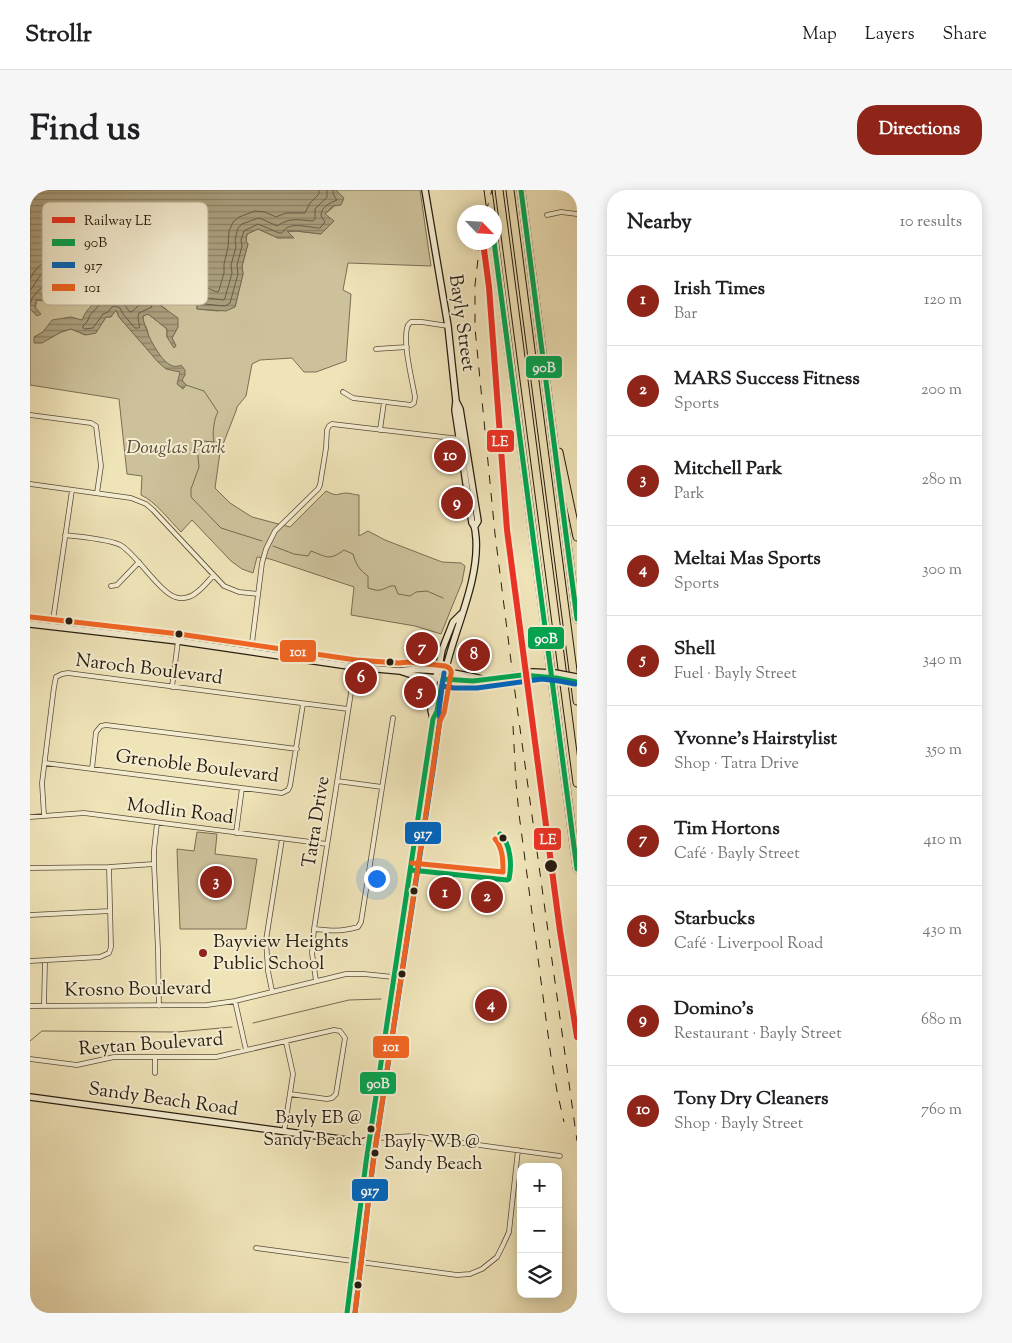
<!DOCTYPE html>
<meta charset="utf-8">
<style>
:root{--surface:#fff;--page:#f6f6f6;--text:#202124;--muted:#757577;--line:#e0e0e0;--accent:#8f2418}
body{margin:0;font-family:"Sorts Mill Goudy",serif;background:var(--page);color:var(--text)}
.controls{position:absolute;right:15px;bottom:15px;display:grid;overflow:hidden;border-radius:10px;box-shadow:0 2px 12px #0003}
.controls button{width:45px;height:45px;display:grid;place-items:center;padding:0;border:0;border-bottom:1px solid var(--line);background:var(--surface);color:var(--text);font:25px sans-serif}
.compass{position:absolute;left:427px;top:15px;width:45px;height:45px;border-radius:50%;background:var(--surface);box-shadow:0 2px 12px #0003;rotate:115deg}
.you{position:absolute;left:346px;top:688px;width:18px;height:18px;margin:-12px;border:4px solid #fff;border-radius:50%;background:#1a73e8;box-shadow:0 0 0 8px #1a73e833}
.badge{display:grid;place-items:center;width:32px;height:32px;border-radius:50%;background:var(--accent);color:#fff;font-size:16px;font-weight:700}
.pin{position:absolute;translate:-50% -50%;border:2px solid #fff;box-shadow:0 1px 5px #0006}
.list{margin:0;padding:0;list-style:none}
h2{display:flex;justify-content:space-between;align-items:center;height:65px;margin:0;padding:0 20px;font-size:21px}
h2 small{font-size:16px;font-weight:400;color:var(--muted)}
.list li{display:grid;grid-template-columns:32px 1fr auto;gap:15px;align-items:center;box-sizing:border-box;height:90px;padding:0 20px;border-top:1px solid var(--line)}
.list b{display:block;font-size:19px;white-space:nowrap}
.list p{margin:0;font-size:16px;white-space:nowrap;color:var(--muted)}
.list em{font-size:16px;font-style:normal;color:var(--muted)}
.icon{flex:none;width:28px;height:28px;fill:none;stroke:currentColor;stroke-width:2;stroke-linecap:round;stroke-linejoin:round}
.map{position:relative;flex:none;width:547px;height:1123px;overflow:hidden;border-radius:20px}
header{display:flex;align-items:center;gap:30px;box-sizing:border-box;height:70px;padding:0 25px;background:var(--surface);border-bottom:1px solid var(--line)}
header strong{font-size:24px}
nav{display:flex;gap:28px;margin-inline-start:auto;font-size:18px}
.intro{display:flex;align-items:center;justify-content:space-between;box-sizing:border-box;height:120px;padding:0 30px}
h1{margin:0;font-size:35px}
.button{padding:12px 22px;border-radius:20px;background:var(--accent);color:#fff;font-size:18px;font-weight:700}
main{display:flex;gap:30px;padding:0 30px}
aside{flex:1;background:var(--surface);border-radius:20px;box-shadow:0 2px 12px #0003}
.map>svg:first-child{display:block}
.green{fill:#cdc19b;stroke:#7a6e54}
.water{fill:url(#water-rules);stroke:#766a51}
.lines{fill:none;stroke-linecap:round;stroke-linejoin:round}
.shore{stroke:#685d46;stroke-width:1}
.stream{stroke:#766a51;stroke-width:1}
.street-casing{stroke:#584d38;stroke-width:5.5}
.secondary-casing{stroke:#261b0e;stroke-width:8}
.highway-casing{stroke:#261b0e;stroke-width:9}
.street{stroke:#f5edd1;stroke-width:4}
.secondary{stroke:#f5edd1;stroke-width:5.5}
.highway{stroke:#efe3b8;stroke-width:7}
.rail{stroke:#261b0e;stroke-width:1;stroke-dasharray:9 9;stroke-linecap:butt}
.secondary-bridge-casing{stroke:#261b0e;stroke-width:8;stroke-linecap:butt}
.secondary-bridge{stroke:#f5edd1;stroke-width:5.5}
.bus-1-casing{stroke:#f5edd1;stroke-width:9}
.bus-2-casing{stroke:#f5edd1;stroke-width:9}
.bus-3-casing{stroke:#f5edd1;stroke-width:9}
.bus-1{stroke:#00a651;stroke-width:5}
.bus-2{stroke:#0065bd;stroke-width:5}
.bus-3{stroke:#f26522;stroke-width:5}
.rail-1-casing{stroke:#f5edd1;stroke-width:10}
.rail-1{stroke:#ee3124;stroke-width:6}
.bus-dot{fill:#261b0e;stroke:#f5edd1;stroke-width:2}
.poi-dot{fill:#8f2418;stroke:#f5edd1;stroke-width:2}
.labels{text-anchor:middle;dominant-baseline:central;stroke-width:4;stroke-linejoin:round;paint-order:stroke}
.bus-label{font-size:18px;fill:#261b0e;stroke:#f5edd1;text-anchor:end}
.street-label{font-size:19px;fill:#261b0e;stroke:#f5edd1}
.park-label{font-size:19px;font-style:italic;fill:#584d38;stroke:#f5edd1}
.poi-label{font-size:19px;fill:#261b0e;stroke:#f5edd1;text-anchor:start}
.key{fill:#f5edd1;stroke:#b7ae96;stroke-width:1}
.key-label{font-size:14px;fill:#261b0e}
.line-badge{stroke:#f5edd1;stroke-width:2}
.badge-label{font-size:14px;text-anchor:middle;font-weight:bold;fill:#fff}
</style>
<header>
<strong>Strollr</strong>
<nav><a>Map</a><a>Layers</a><a>Share</a></nav>
</header>
<div class="intro"><h1>Find us</h1><a class="button">Directions</a></div>
<main>
<div class="map">
<svg width="547" height="1123" viewBox="0 0 547 1123">
<defs>
<pattern id="water-rules" width="6" height="5" patternUnits="userSpaceOnUse" patternTransform="scale(1.25)"><rect width="6" height="5" fill="#ab9f7e"/><path d="M0 2.5h6" fill="none" stroke="#8b8166"/></pattern>
</defs>
<rect width="100%" height="100%" fill="#efe3b8"/>
<filter id="stains"><feTurbulence type="fractalNoise" baseFrequency=".004" numOctaves="4"/><feColorMatrix values="0 0 0 0 .2 0 0 0 0 .09 0 0 0 0 .02 0 0 0 .5 -.17"/></filter>
<radialGradient id="worn" r=".72"><stop offset=".6" stop-color="#630" stop-opacity="0"/><stop offset="1" stop-color="#630" stop-opacity=".3"/></radialGradient>
<path class="green" d="M306,0H390L401,76L318,73L313,100L321,104L316,171L286,182H274L262,168L230,170L222,174L216,206L207,217L206,221L190,262L185,298L200,313L222,327L260,337L296,301C308,307 305,304 316,303C320,303 325,305 329,305V346L338,341L355,350L412,372L431,373L435,376L432,392L411,444L385,436L321,425L324,397L240,369L227,367L223,383L212,379L201,371L162,330L151,342C140,331 125,311 111,305L112,286L97,284L89,209L0,195V119L7,126C4,112 6,112 14,103C16,99 18,95 20,91L37,93L66,85L71,100L69,110L64,114L52,131L17,137L13,142L4,147H22L31,142L41,139L55,145L72,133L76,127H81L86,120L89,127L128,171H133L119,148L117,139L113,131V126L118,124L137,139V147L146,156L142,148L148,137L136,119L117,106L120,94L125,90L129,100L151,114L155,110L167,113V119L188,121L205,117L213,84L212,76L218,54L216,51L217,44L228,39L248,48L263,47L256,42L266,41L291,44L295,24L314,8Z
M167,642L187,644L185,664L227,669L216,739H150L147,659L164,661Z"/>
<path class="water" d="M0,0H306L314,8L311,15L303,16L295,24L304,31L291,44L266,41H257L264,48H248L228,39L217,44L216,51L218,54L212,76L213,84L205,117L196,121L167,119V113L155,110L151,114C133,109 132,108 125,90L120,94L121,103L117,106L148,128V137L142,148L146,156L144,158L137,147V139L118,124L113,126C113,138 130,173 143,176C144,177 150,176 151,175L155,180V185L152,190L156,195L153,199L147,194L150,182L136,179L128,172L89,127L86,120L80,127H76L66,143L56,145L41,139L31,142L12,153H4V147L13,142L22,130L41,127L52,130C61,107 77,116 66,85L37,93L20,91L15,101L11,105L14,111L6,110L5,117L11,124L7,126L0,119Z"/>
<g class="lines">
<path class="shore" d="M0,89C5,79 11,71 23,72C27,73 31,74 35,74C44,73 53,68 62,67C81,64 88,86 89,102L96,105L99,104C101,97 101,90 104,84C112,72 129,67 139,78C143,82 144,88 147,92C156,91 168,91 176,97C181,99 182,101 188,102L189,100L194,83V74L198,57L199,41L203,32L209,27L225,21L235,22L246,27L256,23H275L280,13L289,4V0
M0,101C3,97 10,84 14,82C21,77 29,82 37,81C46,80 55,74 64,74C81,73 81,98 81,109L92,112L100,122L103,121L109,115L106,105L109,98L110,89L116,82L123,79L128,80L133,83L139,95L143,100L147,101L153,99H158L172,102L178,108L194,110L195,108L202,83L201,75L206,57L205,50L208,38L212,34L228,28L232,29L247,36C260,27 269,30 283,31L285,29V19L297,7V0
M0,115L2,108L11,98L17,87H37L65,80L71,83L75,100L73,111L60,125L57,132L53,136V138L55,139L63,138L73,124L78,122L82,117L85,116L90,118L93,124L105,138H109C111,134 106,129 109,123L122,117C121,112 113,112 113,105L116,100V91L123,86L129,88C135,100 135,104 148,108C157,102 168,106 174,114L195,116L200,113L208,84L207,75L212,56L211,50L214,41L228,34L249,43H252C259,30 278,38 290,38L295,32L291,26C291,16 300,13 307,10L303,4V0"/>
<path class="stream" d="M156,195L174,201L188,222C184,228 182,244 184,252L173,251L167,256L169,277L161,299V307L191,338L232,351
M243,356L264,364L278,366L281,361C297,367 299,371 314,360L323,364C326,374 329,380 338,386V398C342,399 346,401 350,400C356,399 359,395 365,396L368,404L380,406L386,402L397,401L413,408
M223,833L319,810L351,809
M0,851L12,841L147,842L202,837"/>
<defs>
<path id="street" d="M517,25L531,22L547,24
M346,159L377,157
M313,202L323,208L381,215L384,213L385,207C382,189 373,155 377,138C378,134 378,135 381,132H392L418,136
M0,225L61,233L66,236L71,276L67,303
M350,240L354,212
M0,294L101,308L116,314L123,320L194,396L209,402L228,404
M35,345C49,347 81,349 92,356C108,367 130,402 145,407C152,410 162,407 167,402C173,398 178,391 183,386
M81,396L87,395L109,372
M22,437L42,300
M221,461L232,373L236,359L245,341L288,299L290,295L296,258L297,240L299,236L302,234L430,249
M142,497L148,451
M15,573L252,603L258,600L260,596L273,514
M62,579L66,542L71,536L76,535L267,559
M307,591L352,597
M14,625L12,593L24,497L26,487L32,484L38,483L318,519
M0,627L54,623L297,654
M127,633L124,660V674L128,760L129,816
M206,643L212,598
M0,678L79,677L124,674
M0,725L80,721
M284,739C303,741 309,742 328,737L331,732L363,528
M0,771L70,767L79,763L81,757L79,677
M286,791L282,763L284,739L325,477
M242,801L238,781L236,750L252,649
M205,811L216,860
M14,815L15,771
M0,816L177,815L205,811L316,784H334L363,787
M125,867V883
M0,869L47,875L84,867H186L304,840L310,841L315,848L306,904L302,908L297,909L260,904
M254,942L263,884L256,852
M339,950L349,948L383,946L530,966
M226,1058L427,1085L440,1084L452,1079L467,1067L473,1055L479,1042L488,960"/>
<path id="secondary" d="M395,0L418,136L426,211L425,220L442,333C446,337 445,342 446,348C449,389 427,434 417,474C412,492 411,513 403,529
M426,211L430,219L448,331L445,336
M0,434L148,451L325,477L370,481L382,485L421,490L443,491L469,488
M370,481C388,476 433,484 452,489
M0,907L332,952L339,950
M317,1123L336,972L397,572L403,529L401,520L404,493L409,476L412,460L423,432L431,424"/>
<path id="highway" d="M458,0L461,22
M469,0L547,593
M480,0L547,511
M491,0L547,429
M464,49L547,679
M529,262L547,347"/>
</defs>
<use href="#street" class="street-casing"/>
<use href="#secondary" class="secondary-casing"/>
<use href="#highway" class="highway-casing"/>
<use href="#street" class="street"/>
<use href="#secondary" class="secondary"/>
<use href="#highway" class="highway"/>
<path class="rail" d="M456,22L462,0
M450,52L445,95V138L465,344L484,495L547,951
M483,536L486,593L489,624L521,867L527,901L534,932"/>
<defs>
<path id="secondary-bridge" d="M494,485L526,488L547,492
M469,488L492,485L502,482L525,483L547,487"/>
</defs>
<use href="#secondary-bridge" class="secondary-bridge-casing"/>
<use href="#secondary-bridge" class="secondary-bridge"/>
<defs>
<path id="bus-1" d="M491,0L547,429
M464,52L547,679
M381,680L477,690L479,689C482,675 481,654 470,644
M317,1123L336,972L403,529L407,521L413,489L443,491L492,485L526,488L547,492"/>
<path id="bus-2" d="M412,496L424,498H447L512,489L529,491L545,494
M325,1123L343,973L404,573L410,529L409,520L414,483"/>
<path id="bus-3" d="M1,427L149,444L326,470L369,473L379,472L415,476C419,477 422,480 421,484L414,523L410,531L343,973L325,1123
M382,673L473,682C473,671 473,658 465,649"/>
</defs>
<use href="#bus-1" class="bus-1-casing"/>
<use href="#bus-2" class="bus-2-casing"/>
<use href="#bus-3" class="bus-3-casing"/>
<use href="#bus-1" class="bus-1"/>
<use href="#bus-2" class="bus-2"/>
<use href="#bus-3" class="bus-3"/>
<defs>
<path id="rail-1" d="M453,52L459,97L477,340L530,741L547,847"/>
</defs>
<use href="#rail-1" class="rail-1-casing"/>
<use href="#rail-1" class="rail-1"/>
</g>
<g class="bus-dot">
<circle cx="39" cy="431" r="4.5"/>
<circle cx="149" cy="444" r="4.5"/>
<circle cx="360" cy="472" r="4.5"/>
<circle cx="473" cy="648" r="4.5"/>
<circle cx="521" cy="676" r="7"/>
<circle cx="384" cy="701" r="4.5"/>
<circle cx="372" cy="784" r="4.5"/>
<circle cx="341" cy="939" r="4.5"/>
<circle cx="345" cy="963" r="4.5"/>
<circle cx="328" cy="1095" r="4.5"/>
</g>
<circle class="poi-dot" cx="173" cy="763" r="5"/>
<g class="labels">
<g class="bus-label">
<text x="332" y="929">Bayly EB @<tspan x="332" dy="22">Sandy Beach</tspan></text>
<text x="354" y="953" text-anchor="start">Bayly WB @<tspan x="354" dy="22">Sandy Beach</tspan></text>
</g>
<g class="street-label">
<text transform="translate(431 133) rotate(82)">Bayly Street</text>
<text transform="translate(119 480) rotate(7)">Naroch Boulevard</text>
<text transform="translate(167 577) rotate(7)">Grenoble Boulevard</text>
<text transform="translate(150 622) rotate(7)">Modlin Road</text>
<text transform="translate(287 632) rotate(-81)">Tatra Drive</text>
<text transform="translate(108 800) rotate(-1)">Krosno Boulevard</text>
<text transform="translate(121 855) rotate(-4)">Reytan Boulevard</text>
<text transform="translate(133 910) rotate(8)">Sandy Beach Road</text>
</g>
<g class="park-label">
<text x="146" y="258">Douglas Park</text>
</g>
<g class="poi-label">
<text x="183" y="752">Bayview Heights<tspan x="183" dy="22">Public School</tspan></text>
</g>
</g>
<rect x="12" y="12" width="166" height="103" rx="8" class="key"/>
<rect x="22" y="27" width="23" height="6" fill="#ee3124"/>
<rect x="22" y="49" width="23" height="7" fill="#00a651"/>
<rect x="22" y="72" width="23" height="6" fill="#0065bd"/>
<rect x="22" y="94" width="23" height="7" fill="#f26522"/>
<g class="key-label">
<text x="54" y="35">Railway LE</text>
<text x="54" y="57">90B</text>
<text x="54" y="80">917</text>
<text x="54" y="102">101</text>
</g>
<g class="line-badge">
<rect x="495" y="165" width="38" height="24" rx="5" fill="#00a651"/>
<rect x="456" y="239" width="29" height="24" rx="5" fill="#ee3124"/>
<rect x="497" y="436" width="38" height="24" rx="5" fill="#00a651"/>
<rect x="249" y="449" width="38" height="24" rx="5" fill="#f26522"/>
<rect x="374" y="631" width="38" height="24" rx="5" fill="#0065bd"/>
<rect x="503" y="637" width="29" height="24" rx="5" fill="#ee3124"/>
<rect x="342" y="845" width="38" height="24" rx="5" fill="#f26522"/>
<rect x="329" y="881" width="38" height="24" rx="5" fill="#00a651"/>
<rect x="321" y="988" width="38" height="24" rx="5" fill="#0065bd"/>
</g>
<g class="badge-label">
<text x="514" y="182">90B</text>
<text x="470" y="256">LE</text>
<text x="516" y="453">90B</text>
<text x="268" y="466">101</text>
<text x="393" y="648">917</text>
<text x="518" y="654">LE</text>
<text x="361" y="861">101</text>
<text x="348" y="898">90B</text>
<text x="340" y="1005">917</text>
</g>
<rect width="100%" height="100%" filter="url(#stains)"/>
<rect width="100%" height="100%" fill="url(#worn)"/>
</svg>
<div class="controls">
<button>+</button>
<button>−</button>
<button><svg class="icon" aria-label="layers" viewBox="0 0 24 24"><path d="M12 4l9 5-9 5-9-5zM3 14l9 5 9-5"/></svg></button>
</div>
<svg class="compass" viewBox="-18 -18 36 36"><path d="M0-13l5 13h-10z" fill="#e53935"/><path d="M0 13l5-13h-10z" fill="#757577"/></svg>
<div class="you"></div>
<div class="pin badge" style="left:415px;top:703px">1</div>
<div class="pin badge" style="left:457px;top:707px">2</div>
<div class="pin badge" style="left:186px;top:692px">3</div>
<div class="pin badge" style="left:461px;top:815px">4</div>
<div class="pin badge" style="left:390px;top:502px">5</div>
<div class="pin badge" style="left:331px;top:488px">6</div>
<div class="pin badge" style="left:392px;top:458px">7</div>
<div class="pin badge" style="left:444px;top:465px">8</div>
<div class="pin badge" style="left:427px;top:313px">9</div>
<div class="pin badge" style="left:420px;top:266px">10</div>
</div>
<aside>
<h2>Nearby<small>10 results</small></h2>
<ul class="list">
<li><span class="badge">1</span><div><b>Irish Times</b><p>Bar</p></div><em>120 m</em></li>
<li><span class="badge">2</span><div><b>MARS Success Fitness</b><p>Sports</p></div><em>200 m</em></li>
<li><span class="badge">3</span><div><b>Mitchell Park</b><p>Park</p></div><em>280 m</em></li>
<li><span class="badge">4</span><div><b>Meltai Mas Sports</b><p>Sports</p></div><em>300 m</em></li>
<li><span class="badge">5</span><div><b>Shell</b><p>Fuel · Bayly Street</p></div><em>340 m</em></li>
<li><span class="badge">6</span><div><b>Yvonne's Hairstylist</b><p>Shop · Tatra Drive</p></div><em>350 m</em></li>
<li><span class="badge">7</span><div><b>Tim Hortons</b><p>Café · Bayly Street</p></div><em>410 m</em></li>
<li><span class="badge">8</span><div><b>Starbucks</b><p>Café · Liverpool Road</p></div><em>430 m</em></li>
<li><span class="badge">9</span><div><b>Domino's</b><p>Restaurant · Bayly Street</p></div><em>680 m</em></li>
<li><span class="badge">10</span><div><b>Tony Dry Cleaners</b><p>Shop · Bayly Street</p></div><em>760 m</em></li>
</ul>
</aside>
</main>
